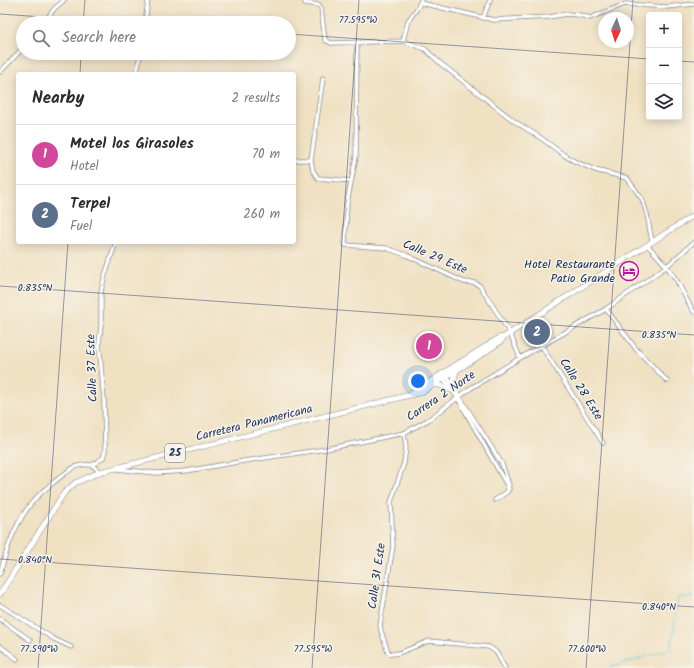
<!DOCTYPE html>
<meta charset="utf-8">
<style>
:root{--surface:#fff;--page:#f2f2f3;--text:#2b2b33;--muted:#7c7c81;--line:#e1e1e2;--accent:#ea580c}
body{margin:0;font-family:Kalam,sans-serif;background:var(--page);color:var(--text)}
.controls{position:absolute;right:12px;top:12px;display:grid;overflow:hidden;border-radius:4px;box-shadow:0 2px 10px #0003}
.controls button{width:36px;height:36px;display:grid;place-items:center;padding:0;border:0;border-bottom:1px solid var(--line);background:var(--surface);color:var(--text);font:20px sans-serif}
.compass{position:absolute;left:598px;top:12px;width:36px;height:36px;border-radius:50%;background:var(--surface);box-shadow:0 2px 10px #0003;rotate:184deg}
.you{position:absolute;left:418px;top:381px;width:14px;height:14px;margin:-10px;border:3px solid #fff;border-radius:50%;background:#1a73e8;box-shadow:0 0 0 6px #1a73e833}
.badge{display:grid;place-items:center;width:26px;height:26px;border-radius:50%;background:var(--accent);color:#fff;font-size:13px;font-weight:700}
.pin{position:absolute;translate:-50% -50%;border:2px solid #fff;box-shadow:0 1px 4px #0006}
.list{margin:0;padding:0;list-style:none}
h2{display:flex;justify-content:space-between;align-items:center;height:52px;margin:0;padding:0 16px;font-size:17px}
h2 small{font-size:13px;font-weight:400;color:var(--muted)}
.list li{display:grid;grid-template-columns:26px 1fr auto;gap:12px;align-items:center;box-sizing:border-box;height:60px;padding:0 16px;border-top:1px solid var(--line)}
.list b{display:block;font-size:15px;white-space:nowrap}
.list p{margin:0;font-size:13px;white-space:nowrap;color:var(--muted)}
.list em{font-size:13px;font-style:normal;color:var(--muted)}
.icon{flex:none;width:22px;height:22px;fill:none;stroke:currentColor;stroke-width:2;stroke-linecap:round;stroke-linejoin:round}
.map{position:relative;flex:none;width:694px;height:668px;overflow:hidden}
.search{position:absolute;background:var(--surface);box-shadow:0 2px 10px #0003;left:16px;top:16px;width:280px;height:44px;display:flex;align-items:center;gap:10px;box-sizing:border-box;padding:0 14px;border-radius:22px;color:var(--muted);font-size:15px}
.panel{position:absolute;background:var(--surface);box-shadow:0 2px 10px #0003;left:16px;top:72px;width:280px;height:172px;border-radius:4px}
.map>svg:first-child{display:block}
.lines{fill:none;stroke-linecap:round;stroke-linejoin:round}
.stream{stroke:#5ec8da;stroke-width:1}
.minor-casing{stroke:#868890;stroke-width:5}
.highway-casing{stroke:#868890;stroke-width:6}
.minor{stroke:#fff;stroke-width:3.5}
.highway{stroke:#fff;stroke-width:5}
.ticks{fill:none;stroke:#1b2f5e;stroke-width:1;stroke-opacity:0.45}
.labels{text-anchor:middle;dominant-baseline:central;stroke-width:3;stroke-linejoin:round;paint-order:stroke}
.shield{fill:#f7f3e8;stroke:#5d6a87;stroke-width:1}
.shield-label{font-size:11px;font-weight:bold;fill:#1b2f5e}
.street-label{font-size:12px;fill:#1b2f5e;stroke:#f7f3e8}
.poi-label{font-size:12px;fill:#1b2f5e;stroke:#f7f3e8;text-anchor:end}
.ticks-label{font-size:10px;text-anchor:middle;fill:#1b2f5e;stroke:#f7f3e8;stroke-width:3;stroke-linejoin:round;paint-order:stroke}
</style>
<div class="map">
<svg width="694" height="668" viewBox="0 0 694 668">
<rect width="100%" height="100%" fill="#f7f3e8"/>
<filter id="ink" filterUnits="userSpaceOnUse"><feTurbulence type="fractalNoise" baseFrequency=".025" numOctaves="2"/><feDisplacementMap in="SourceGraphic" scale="8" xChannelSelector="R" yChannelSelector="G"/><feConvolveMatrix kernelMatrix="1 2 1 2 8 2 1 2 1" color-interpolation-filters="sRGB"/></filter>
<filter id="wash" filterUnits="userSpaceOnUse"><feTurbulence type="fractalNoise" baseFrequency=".012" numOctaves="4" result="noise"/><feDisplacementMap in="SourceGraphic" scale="16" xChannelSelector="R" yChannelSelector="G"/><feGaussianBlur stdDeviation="0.9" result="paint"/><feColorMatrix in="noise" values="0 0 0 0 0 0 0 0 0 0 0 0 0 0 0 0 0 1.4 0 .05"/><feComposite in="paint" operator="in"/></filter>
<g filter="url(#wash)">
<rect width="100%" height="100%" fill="#f0e1c3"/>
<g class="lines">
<path class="stream" d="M609,668L671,649L678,597H694"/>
</g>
</g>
<g filter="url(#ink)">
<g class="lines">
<defs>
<path id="minor" d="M304,0L305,3L319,5L321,8L325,40L331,43L403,41L425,49L440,63L514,121L541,138L564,155L574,161L595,170L627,178L642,199L647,214L652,242
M421,3L494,20L549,17L567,14L579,15L590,18L625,4L667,7L694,4
M483,18L490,0
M44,23L54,9L64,0
M145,23L148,0
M403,41L408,21L418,7L421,0
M357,42L356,157L347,203L345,245L386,248L406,255L464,282L475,283L480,286L510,333L520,358
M0,72L23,48
M137,74L140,53
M323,78L311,160L313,171L318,178L351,181
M294,160H311
M647,245C658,256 669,268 677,281C683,292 687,301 694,312
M606,309L636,349L667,381
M541,345L603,443
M446,375L502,464L509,485L507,492L495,500
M443,378L457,397L478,434L509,489
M404,433L406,447L404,463L391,502L393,546L380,625L381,631L388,652L392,654L399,653L429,641L489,647L496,652L505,668
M92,465L103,458L105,451L104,400L99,343L101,326V291L105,275L116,242
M117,469L156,473L186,471L244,461L326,449L404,433L428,420L471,388L520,358L606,309L667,266L694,242
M0,574C7,546 18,514 40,494C46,488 53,483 59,478C71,469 76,463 92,465L100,472
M0,605L54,639L71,647
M0,619L30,640
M0,646L17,659"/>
<path id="highway" d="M434,384L443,386L451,390
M454,387V379L456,371
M413,392L499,338L504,337
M0,594L64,493L75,483L100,472L422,392L481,355L501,341L504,337L694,215"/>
</defs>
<use href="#minor" class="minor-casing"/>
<use href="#highway" class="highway-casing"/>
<use href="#minor" class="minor"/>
<use href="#highway" class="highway"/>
</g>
</g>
<path class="ticks" d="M0,14L129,23M83,23L85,0M289,34L649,59M679,61L694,62M80,74L81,53M0,286L694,335M0,559L694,607M38,668L68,242M312,668L359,0M586,668L633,0"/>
<defs>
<symbol id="hotel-ring" viewBox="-11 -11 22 22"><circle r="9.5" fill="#f7f3e8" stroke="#b5179e" stroke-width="1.5"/><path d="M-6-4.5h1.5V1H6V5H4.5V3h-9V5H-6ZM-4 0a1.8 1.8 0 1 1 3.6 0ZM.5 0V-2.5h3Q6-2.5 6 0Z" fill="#b5179e"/></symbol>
</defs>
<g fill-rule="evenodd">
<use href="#hotel-ring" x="618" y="260" width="22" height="22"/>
</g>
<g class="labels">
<rect class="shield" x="165" y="444" width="20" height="18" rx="3"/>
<g class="shield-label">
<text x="175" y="453">25</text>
</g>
<g class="street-label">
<text transform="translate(435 257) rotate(23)">Calle 29 Este</text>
<text transform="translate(92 368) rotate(-92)">Calle 37 Este</text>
<text transform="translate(581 389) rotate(58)">Calle 28 Este</text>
<text transform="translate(441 396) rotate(-34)">Carrera 2 Norte</text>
<text transform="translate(254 423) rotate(-14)">Carretera Panamericana</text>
<text transform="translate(377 576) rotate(-82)">Calle 31 Este</text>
</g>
<g class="poi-label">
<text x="615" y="264">Hotel Restaurante<tspan x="615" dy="14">Patio Grande</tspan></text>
</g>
</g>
<g class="ticks-label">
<text x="358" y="23">77.595°W</text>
<text x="35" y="291">0.835°N</text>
<text x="659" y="338">0.835°N</text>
<text x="35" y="563">0.840°N</text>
<text x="659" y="610">0.840°N</text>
<text x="39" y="652">77.590°W</text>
<text x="313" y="652">77.595°W</text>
<text x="587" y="652">77.600°W</text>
</g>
</svg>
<div class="controls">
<button>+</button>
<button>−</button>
<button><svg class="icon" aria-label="layers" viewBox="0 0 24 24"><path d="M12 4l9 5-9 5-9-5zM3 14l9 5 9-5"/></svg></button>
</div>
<svg class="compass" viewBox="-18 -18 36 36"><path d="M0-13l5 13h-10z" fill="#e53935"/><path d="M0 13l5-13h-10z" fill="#7c7c81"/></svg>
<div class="you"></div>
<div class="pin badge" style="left:429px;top:346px;background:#d1479c">1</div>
<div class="pin badge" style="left:537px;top:332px;background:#5c6f8a">2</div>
<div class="search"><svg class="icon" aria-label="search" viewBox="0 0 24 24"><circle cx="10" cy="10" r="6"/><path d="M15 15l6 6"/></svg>Search here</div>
<section class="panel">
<h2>Nearby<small>2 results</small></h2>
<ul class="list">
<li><span class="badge" style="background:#d1479c">1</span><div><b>Motel los Girasoles</b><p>Hotel</p></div><em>70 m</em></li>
<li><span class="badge" style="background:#5c6f8a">2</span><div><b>Terpel</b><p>Fuel</p></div><em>260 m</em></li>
</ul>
</section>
</div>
